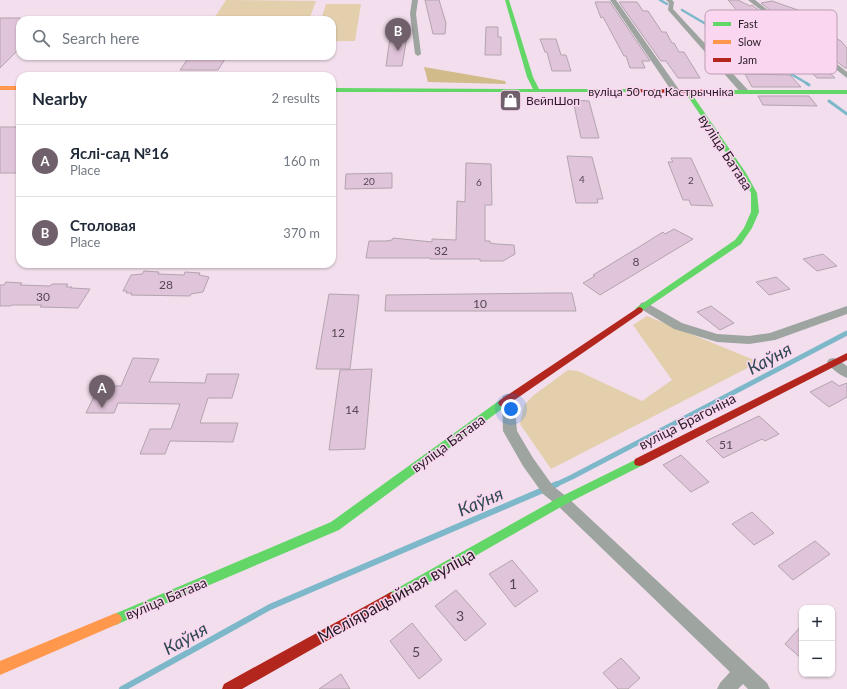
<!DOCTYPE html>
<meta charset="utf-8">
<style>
:root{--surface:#fff;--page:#f2f2f3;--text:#1f2937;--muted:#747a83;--line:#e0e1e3;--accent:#6f606b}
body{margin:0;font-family:Lato,sans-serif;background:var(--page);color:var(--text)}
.controls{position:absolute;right:12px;bottom:12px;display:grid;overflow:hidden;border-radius:8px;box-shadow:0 1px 3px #0004}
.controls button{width:36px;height:36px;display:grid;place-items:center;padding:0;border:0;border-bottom:1px solid var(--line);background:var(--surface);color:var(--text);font:20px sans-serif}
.you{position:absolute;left:511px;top:409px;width:14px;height:14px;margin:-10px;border:3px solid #fff;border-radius:50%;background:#1a73e8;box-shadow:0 0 0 6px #1a73e833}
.badge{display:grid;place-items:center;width:26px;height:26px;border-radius:50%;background:var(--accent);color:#fff;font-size:13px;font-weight:700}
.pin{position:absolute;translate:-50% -33px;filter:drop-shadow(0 1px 2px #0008)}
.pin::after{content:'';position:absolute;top:21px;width:14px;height:12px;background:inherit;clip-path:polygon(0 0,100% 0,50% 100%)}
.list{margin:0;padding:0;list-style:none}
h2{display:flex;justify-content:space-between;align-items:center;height:52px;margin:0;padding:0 16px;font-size:17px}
h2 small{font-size:13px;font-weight:400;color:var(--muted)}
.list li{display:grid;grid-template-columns:26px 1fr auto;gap:12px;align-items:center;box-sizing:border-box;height:72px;padding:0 16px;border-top:1px solid var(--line)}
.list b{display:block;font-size:15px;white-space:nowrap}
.list p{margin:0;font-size:13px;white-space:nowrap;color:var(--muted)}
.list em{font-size:13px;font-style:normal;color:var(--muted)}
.icon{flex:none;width:22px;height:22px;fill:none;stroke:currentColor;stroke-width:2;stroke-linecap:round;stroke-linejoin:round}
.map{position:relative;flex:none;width:847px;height:689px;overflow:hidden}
.search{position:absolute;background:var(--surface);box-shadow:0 1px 3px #0004;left:16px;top:16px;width:320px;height:44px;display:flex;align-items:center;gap:10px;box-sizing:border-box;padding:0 14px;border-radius:12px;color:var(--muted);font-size:15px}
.panel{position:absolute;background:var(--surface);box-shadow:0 1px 3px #0004;left:16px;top:72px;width:320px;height:196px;border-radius:12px}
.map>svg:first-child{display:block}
.green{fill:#e3cfac}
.forest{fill:#d2bb8a}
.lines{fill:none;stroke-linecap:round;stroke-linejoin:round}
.stream-far3{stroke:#7db7ca;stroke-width:2.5}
.stream-far2{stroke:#7db7ca;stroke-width:3}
.stream-far1{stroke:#7db7ca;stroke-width:5}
.stream{stroke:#7db7ca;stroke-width:6}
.building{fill:#e0c4d9;stroke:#b3a4af}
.street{fill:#9ea5a1;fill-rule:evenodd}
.fast{fill:#63d668;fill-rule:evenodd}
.slow{fill:#ff974d;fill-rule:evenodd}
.jam{fill:#b3261e;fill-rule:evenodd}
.labels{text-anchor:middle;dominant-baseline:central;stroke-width:3;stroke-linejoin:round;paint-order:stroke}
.far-number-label{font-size:10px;fill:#564652}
.far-street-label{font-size:12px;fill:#281c25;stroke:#fad6f0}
.far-poi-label{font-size:12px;fill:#281c25;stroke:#fad6f0;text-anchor:start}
.number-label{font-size:12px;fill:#564652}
.street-label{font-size:14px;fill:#281c25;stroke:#fad6f0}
.near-number-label{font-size:14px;fill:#564652}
.near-street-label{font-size:17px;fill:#281c25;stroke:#fad6f0}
.near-water-label{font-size:18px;font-style:italic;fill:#2c4950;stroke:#fad6f0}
.key{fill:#fad6f0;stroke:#bb9eb3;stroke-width:1}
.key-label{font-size:11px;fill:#281c25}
</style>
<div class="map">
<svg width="847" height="689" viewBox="0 0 847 689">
<rect width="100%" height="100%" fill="#f2deec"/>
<path class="green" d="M226,0L316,1L309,20H213Z
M326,4H361L355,41H332V20H321Z
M647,316L759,362L551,469L520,424L524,405L534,395L568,370L578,371L642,401L672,380L633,325Z"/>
<path class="forest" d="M424,67L505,81L506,84L428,82Z"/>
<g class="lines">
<path class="stream-far3" d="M660,0L667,4
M682,10L808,84"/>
<path class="stream-far2" d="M806,83L809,85
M829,101L847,114"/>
<path class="stream-far1" d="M555,485L572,477L847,333"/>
<path class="stream" d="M122,689L270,607L557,484"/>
</g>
<path class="building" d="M425,0H439L446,23L445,34H433Z
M728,0H738L750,6L752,5L832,68H825L835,78H817L780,43H776L767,36H758Z
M772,1L818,17L805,22L841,41L847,48V68H845L761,3Z
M595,2H610L650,61H642L645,68H630L626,56H624L603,17L601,18Z
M619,2H637L643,11H648L662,32H666L672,43H674L679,52H684L700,78H678L666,61H661Z
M0,18H20V48L0,68Z
M392,24L409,25L402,66H386Z
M486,27H498V37H501V55H485Z
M540,39H556L561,55H566L571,71H552L547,52H545Z
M190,56H227L218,70H180Z
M745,74L790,75L801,87H752Z
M758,96H809L817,106L763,105Z
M573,100L589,101L599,138H581Z
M0,127H20V173H0Z
M567,156L592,157L603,199H597L598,203H576Z
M671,158H691L713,206L691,205L689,200H683L668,162H673Z
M466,163L491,164L492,205H485V241H490V243L496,244L514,245L515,254L503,261H480V259H430V258H366L369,241H386L392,240L393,238L432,242V239L456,240L457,201L465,202Z
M392,173V188L345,189L346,174Z
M674,229L693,239L600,295L583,283L595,276L593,275L639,247L663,232L665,234Z
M823,254L837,266L817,271L803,259Z
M144,271L159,272L158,274L184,275L185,272L200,273L199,275L209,277L203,292L191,294L190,296L131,295L132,293H126L127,291H123L131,275L142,274Z
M776,277L790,289L769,295L756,282Z
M6,282L22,283L20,285L50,286L52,284H68L66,287H72L71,288L90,289L78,308L40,307L42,305H12L11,306H0V285H4Z
M551,293H572L576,311H385L386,295Z
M329,294L359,295L350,369H316Z
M711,306L734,323L720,330L697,312Z
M133,358L159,359L149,382L205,383L207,374H239L232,398H208L200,423H238L233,442L170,441L165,454H140L150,429H171L180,404L118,403L114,413H86L99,386H121Z
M372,369L365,449L329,450L340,370Z
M832,381L839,386L847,383V397L829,407L810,392Z
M759,416L779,434L765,441L762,439L723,458L706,441Z
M681,455L709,482L691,492L663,465Z
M752,512L774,533L754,545L732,524Z
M815,541L830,554L793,580L778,566Z
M512,560L538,591L515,607L489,574Z
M456,590L486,624L465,641L435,606Z
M412,623L442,660L419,679L390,641Z
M802,625V659L785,644Z
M621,658L640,678L628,689H618L603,673Z
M341,674L350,689H319Z"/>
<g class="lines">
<path class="street" d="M412,0H418L416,14L421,54L418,56L415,54L410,14Z
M610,0H616L680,91L679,93H673Z
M666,0H672L674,2L673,9L748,90V94H742L668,10L669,3Z
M748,0H755L847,72V78Z
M645,302L682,323L717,334L749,336L770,333L847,306V314L775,340L749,344L717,342L674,329L641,309L639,306L641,303Z
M833,358L837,359L847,366V378C840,375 831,369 827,362L829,359Z
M508,394L513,396L514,399L517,431L533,458L553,486L567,497L767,683L770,689H748L743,684L738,689H717L720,683L730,672L557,505L543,494L523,466L503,431L502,399L503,396Z"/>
<path class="fast" d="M505,0H509L533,77L539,89H628L630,90V92H332V88L533,89L527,77Z
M685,90H689L746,173L757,193L759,212L752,228L741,244L639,313L636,312L635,310L636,308L735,240L744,228L751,212V193L740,173L684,91Z
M847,90V94H728L725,92L728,90Z
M503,399L506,400L508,403L506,406L339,530L120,623L116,625L112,623L110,619L112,615L331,522L500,400Z
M639,458L643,459L644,462L643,465L566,504L395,602L391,604L387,602L385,598L387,594L558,498Z"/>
<path class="slow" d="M0,86H20V90H0Z
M116,613L120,615L122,619L120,623L0,675V661Z"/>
<path class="jam" d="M628,89L728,90L731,92L728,94L626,92V90Z
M639,307L642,308L643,310L642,312L506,406H500L498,403L500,400Z
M847,353V360L643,465L639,466L635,465L634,462L635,459Z
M391,592L395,594L397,598L395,602L242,689H222L224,684Z"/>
</g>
<defs>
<symbol id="shop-square" viewBox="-11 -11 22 22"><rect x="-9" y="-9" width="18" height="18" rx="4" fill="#6f606b" stroke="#fad6f0"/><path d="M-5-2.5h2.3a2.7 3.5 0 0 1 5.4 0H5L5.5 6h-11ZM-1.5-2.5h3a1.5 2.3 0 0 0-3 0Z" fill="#fff"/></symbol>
</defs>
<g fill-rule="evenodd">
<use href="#shop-square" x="498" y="88" width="25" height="25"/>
</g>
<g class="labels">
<g class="far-number-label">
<text x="582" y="179">4</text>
<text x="691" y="180">2</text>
<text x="369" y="181">20</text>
<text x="479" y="182">6</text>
</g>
<g class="far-street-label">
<text x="661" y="91">вуліца 50 год Кастрычніка</text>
</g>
<g class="far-poi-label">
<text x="526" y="100">ВейпШоп</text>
</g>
<g class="number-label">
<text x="441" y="250">32</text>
<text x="636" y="261">8</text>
<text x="166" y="284">28</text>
<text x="43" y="296">30</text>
<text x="480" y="303">10</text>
<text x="338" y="332">12</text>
<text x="352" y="409">14</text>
<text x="726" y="444">51</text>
</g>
<g class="street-label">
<text transform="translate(726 152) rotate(57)">вуліца Батава</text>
<text transform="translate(687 421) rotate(-27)">вуліца Брагоніна</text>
<text transform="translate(448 443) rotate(-36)">вуліца Батава</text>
<text transform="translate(166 598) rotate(-23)">вуліца Батава</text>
</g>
<g class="near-number-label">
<text x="513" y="583">1</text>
<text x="460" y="615">3</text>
<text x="416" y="651">5</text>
</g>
<g class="near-street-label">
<text transform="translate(396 595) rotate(-29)">Меліярацыйная вуліца</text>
</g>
<g class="near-water-label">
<text transform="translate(769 358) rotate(-28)">Каўня</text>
<text transform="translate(480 501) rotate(-23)">Каўня</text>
<text transform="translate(185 638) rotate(-29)">Каўня</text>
</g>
</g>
<rect x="705" y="10" width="132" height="64" rx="6" class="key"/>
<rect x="713" y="22" width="18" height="4" fill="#63d668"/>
<rect x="713" y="40" width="18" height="4" fill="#ff974d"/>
<rect x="713" y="58" width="18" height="4" fill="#b3261e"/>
<g class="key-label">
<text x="738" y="28">Fast</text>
<text x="738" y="46">Slow</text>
<text x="738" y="64">Jam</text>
</g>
</svg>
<div class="controls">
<button>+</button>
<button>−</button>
</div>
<div class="you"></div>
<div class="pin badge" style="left:102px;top:408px">A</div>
<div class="pin badge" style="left:398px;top:51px">B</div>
<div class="search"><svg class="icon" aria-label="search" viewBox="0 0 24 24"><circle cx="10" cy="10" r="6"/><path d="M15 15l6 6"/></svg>Search here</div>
<section class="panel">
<h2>Nearby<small>2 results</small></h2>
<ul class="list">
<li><span class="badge">A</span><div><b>Яслі-сад №16</b><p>Place</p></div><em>160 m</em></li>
<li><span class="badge">B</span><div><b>Столовая</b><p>Place</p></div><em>370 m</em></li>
</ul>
</section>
</div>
